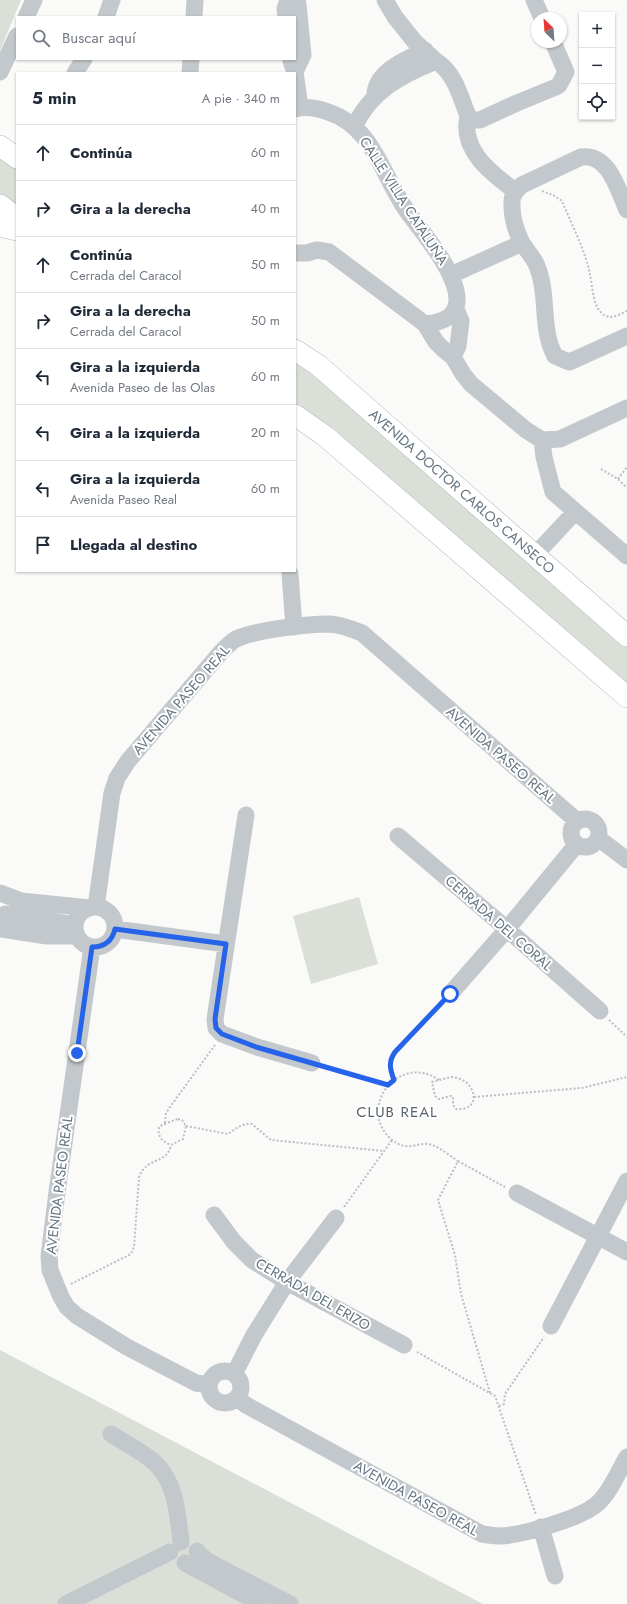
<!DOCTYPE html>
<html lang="es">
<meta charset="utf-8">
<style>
:root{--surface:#fff;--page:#f6f6f7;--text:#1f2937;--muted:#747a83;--line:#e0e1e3}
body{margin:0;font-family:Jost,sans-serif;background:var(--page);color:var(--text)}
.controls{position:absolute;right:12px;top:12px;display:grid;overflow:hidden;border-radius:0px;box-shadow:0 1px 3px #0004}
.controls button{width:36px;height:36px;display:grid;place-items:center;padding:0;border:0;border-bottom:1px solid var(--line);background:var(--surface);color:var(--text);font:20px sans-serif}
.compass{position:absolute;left:531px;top:12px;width:36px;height:36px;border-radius:50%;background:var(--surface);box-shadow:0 1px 3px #0004;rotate:335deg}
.stop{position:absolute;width:12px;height:12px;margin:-9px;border:3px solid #2563eb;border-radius:50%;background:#fff}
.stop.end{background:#2563eb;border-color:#fff;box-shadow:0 1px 4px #0008}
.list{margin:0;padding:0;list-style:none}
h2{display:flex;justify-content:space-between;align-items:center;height:52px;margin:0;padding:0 16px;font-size:17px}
h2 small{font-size:13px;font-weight:400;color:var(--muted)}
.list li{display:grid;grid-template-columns:26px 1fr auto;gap:12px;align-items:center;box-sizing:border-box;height:56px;padding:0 16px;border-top:1px solid var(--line)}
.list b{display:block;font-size:15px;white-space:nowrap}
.list p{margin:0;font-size:13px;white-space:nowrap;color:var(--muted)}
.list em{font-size:13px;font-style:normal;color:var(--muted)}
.icon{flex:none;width:22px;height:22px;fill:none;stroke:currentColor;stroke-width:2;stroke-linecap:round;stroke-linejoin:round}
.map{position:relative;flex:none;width:627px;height:1604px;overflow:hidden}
.search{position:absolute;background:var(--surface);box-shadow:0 1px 3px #0004;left:16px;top:16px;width:280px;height:44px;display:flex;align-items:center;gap:10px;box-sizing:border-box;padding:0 14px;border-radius:0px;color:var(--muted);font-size:15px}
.panel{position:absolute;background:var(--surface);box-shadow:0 1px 3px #0004;left:16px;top:72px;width:280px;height:500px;border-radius:0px}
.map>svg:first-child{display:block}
.green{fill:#dadfd7}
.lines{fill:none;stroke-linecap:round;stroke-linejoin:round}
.major-casing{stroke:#b5babe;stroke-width:22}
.path{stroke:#bbbfc2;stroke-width:2;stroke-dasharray:2 2;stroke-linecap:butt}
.minor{stroke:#c3c8cc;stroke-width:17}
.major{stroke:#fff;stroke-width:21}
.route{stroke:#2563eb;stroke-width:5}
.labels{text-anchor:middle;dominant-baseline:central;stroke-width:4;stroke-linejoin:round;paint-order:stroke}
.street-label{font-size:14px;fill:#657683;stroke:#fff}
.neighbourhood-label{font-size:15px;letter-spacing:1px;fill:#57646e;stroke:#fff}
</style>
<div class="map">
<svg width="627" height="1604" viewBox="0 0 627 1604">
<rect width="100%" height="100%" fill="#fafaf8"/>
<path class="green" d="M0,0H21L0,51Z
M0,156L17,168V208L0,196Z
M295,362L356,408L627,642V686L295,405Z
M359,897L378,964L311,984L293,916Z
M0,1350L483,1604H0Z"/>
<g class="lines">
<defs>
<g id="major">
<path d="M0,146L17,158"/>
<path d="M0,205L17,218"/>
<path d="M0,226L17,230"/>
<path id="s1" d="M295,350L318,365L627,636"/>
<path d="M295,415L325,436L627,697"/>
</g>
</defs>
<use href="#major" class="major-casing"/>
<path class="path" d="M542,191L553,195L562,201C571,223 586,252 590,275C593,287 592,307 604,315C611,320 620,314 627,311
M601,469L618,479L627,488
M618,479L627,467
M609,1020L627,1037
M325,1067L388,1085
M451,1077C477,1078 483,1112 456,1109L453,1105V1097L451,1096L439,1099L435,1096L432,1082Z
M394,1080L391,1072L390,1060L441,1003
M439,1080C399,1052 356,1108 391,1139C408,1154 419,1140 432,1145C441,1148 450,1156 458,1161
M474,1097L582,1088L627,1077
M178,1119L182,1120L186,1126L183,1139L171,1145C163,1142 157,1137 159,1127C161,1125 175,1120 178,1119Z
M165,1123L166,1113L170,1107L215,1045
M186,1126L228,1134L238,1127L246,1124H252L271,1140L384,1151
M344,1207L392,1140
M71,1284L131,1254L134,1247L139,1177C147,1156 167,1165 171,1145
M417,1352L495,1396L536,1515
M490,1393L461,1294L455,1255L438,1200L458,1161L505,1187
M499,1406L504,1404L505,1394L544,1337"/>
<path class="minor" d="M295,0L298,4L303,55L295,72
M385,0L395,17L415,42L436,61
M534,0L542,18
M26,17L34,0
M106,17L112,0
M194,17L195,0
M286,17L285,9L288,0
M291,61L295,72L300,107
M0,72L17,36
M75,73L84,59
M190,73L191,59
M375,92C379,69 406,60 425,50
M295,109C306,106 317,108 328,112C374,127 382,176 407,211C426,238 498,318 425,324
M468,116C460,150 491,173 515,191
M354,127C371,91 401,75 436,61C455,73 460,96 468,116L474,120H480L517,103L556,87L559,85L566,72L553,42
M627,210C618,190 609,153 581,157L522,185C517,190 512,194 512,202C511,215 516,232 522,243C527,251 534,258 537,266C549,295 540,329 555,356L569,362L574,360L627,336
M295,253H307L317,250L329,252L425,324L436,342L443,349L453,357L463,374L471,384L526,430L542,440L544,457L553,492L627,556
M451,275L522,243
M453,357L458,346L461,321L456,309
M542,440L560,439L627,408
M534,556L575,512
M290,574L294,627
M246,815L215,1019L216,1028L222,1034L257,1047L312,1063
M571 833a14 14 0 1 1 28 0a14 14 0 1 1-28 0Z
M398,836L507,929L600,1011
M598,838L627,860
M0,893L21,901L90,908
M96,907L112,793L117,778L128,761L222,651C226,647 231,642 236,639C255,630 308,624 330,624C342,625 352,629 362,633L577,821
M75 927a20 20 0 1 1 40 0a20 20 0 1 1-40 0Z
M5,914L75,925
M0,929L47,936H77
M115,929L226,944
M92,947L57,1192L49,1256L50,1270L61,1297L67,1307L77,1316L127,1347L196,1383L209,1385
M450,994L507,929L577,844
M517,1193L627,1252
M214,1215L234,1242L252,1260L287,1282L404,1345
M551,1326L627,1181
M209 1387a16 16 0 1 1 32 0a16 16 0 1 1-32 0Z
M234,1374L254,1335L287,1282L336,1218
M237,1398L246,1405L482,1534C488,1535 494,1536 501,1536C522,1535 583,1518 598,1503C611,1491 618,1472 627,1457
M111,1434C125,1443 143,1452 155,1463C176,1482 178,1516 181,1542
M541,1527L555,1576
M197,1551L202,1557L213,1564L290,1604
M185,1563L261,1604
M66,1604L170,1552"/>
<use href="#major" class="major"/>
</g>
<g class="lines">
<path class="route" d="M77,1053L92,947C104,947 112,942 115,929L226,944L215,1019L216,1028L222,1034L256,1047L388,1085L394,1080C390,1069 388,1062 395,1052L450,994"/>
</g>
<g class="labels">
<g class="street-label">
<text transform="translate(404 201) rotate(57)">CALLE VILLA CATALUÑA</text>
<text stroke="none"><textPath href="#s1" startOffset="219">AVENIDA DOCTOR CARLOS CANSECO</textPath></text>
<text transform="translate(181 700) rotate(-49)">AVENIDA PASEO REAL</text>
<text transform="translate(501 755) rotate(41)">AVENIDA PASEO REAL</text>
<text transform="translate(499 923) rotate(41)">CERRADA DEL CORAL</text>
<text transform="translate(59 1185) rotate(-83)">AVENIDA PASEO REAL</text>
<text transform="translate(313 1294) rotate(30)">CERRADA DEL ERIZO</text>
<text transform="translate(416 1498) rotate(29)">AVENIDA PASEO REAL</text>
</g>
<g class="neighbourhood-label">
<text x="397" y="1112">CLUB REAL</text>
</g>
</g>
</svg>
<div class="controls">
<button>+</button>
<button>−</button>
<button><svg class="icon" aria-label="locate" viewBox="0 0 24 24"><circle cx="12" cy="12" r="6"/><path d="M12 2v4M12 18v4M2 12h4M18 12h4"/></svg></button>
</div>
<svg class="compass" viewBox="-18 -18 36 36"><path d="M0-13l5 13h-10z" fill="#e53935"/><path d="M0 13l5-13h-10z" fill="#747a83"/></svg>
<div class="stop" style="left:450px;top:994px"></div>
<div class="stop end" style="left:77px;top:1053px"></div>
<div class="search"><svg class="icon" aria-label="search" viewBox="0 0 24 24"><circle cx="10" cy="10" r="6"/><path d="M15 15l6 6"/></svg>Buscar aquí</div>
<section class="panel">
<h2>5 min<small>A pie · 340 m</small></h2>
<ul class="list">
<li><svg class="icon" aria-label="ahead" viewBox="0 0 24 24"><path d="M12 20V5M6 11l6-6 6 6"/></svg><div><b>Continúa</b></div><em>60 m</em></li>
<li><svg class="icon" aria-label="right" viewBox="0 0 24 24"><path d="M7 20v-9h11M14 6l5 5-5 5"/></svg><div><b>Gira a la derecha</b></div><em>40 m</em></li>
<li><svg class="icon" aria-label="ahead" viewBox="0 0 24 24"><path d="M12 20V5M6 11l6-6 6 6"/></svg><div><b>Continúa</b><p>Cerrada del Caracol</p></div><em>50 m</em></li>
<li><svg class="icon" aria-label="right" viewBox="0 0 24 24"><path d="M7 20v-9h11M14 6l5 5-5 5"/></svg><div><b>Gira a la derecha</b><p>Cerrada del Caracol</p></div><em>50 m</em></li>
<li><svg class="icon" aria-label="left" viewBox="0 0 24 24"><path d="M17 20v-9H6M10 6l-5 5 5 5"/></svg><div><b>Gira a la izquierda</b><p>Avenida Paseo de las Olas</p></div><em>60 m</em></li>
<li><svg class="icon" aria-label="left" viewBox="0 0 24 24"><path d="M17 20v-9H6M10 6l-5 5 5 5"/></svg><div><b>Gira a la izquierda</b></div><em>20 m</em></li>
<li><svg class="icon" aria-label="left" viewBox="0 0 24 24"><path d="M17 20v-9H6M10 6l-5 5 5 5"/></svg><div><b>Gira a la izquierda</b><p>Avenida Paseo Real</p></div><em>60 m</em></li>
<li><svg class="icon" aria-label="arrive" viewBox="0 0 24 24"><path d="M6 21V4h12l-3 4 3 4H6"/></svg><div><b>Llegada al destino</b></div></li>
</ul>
</section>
</div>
